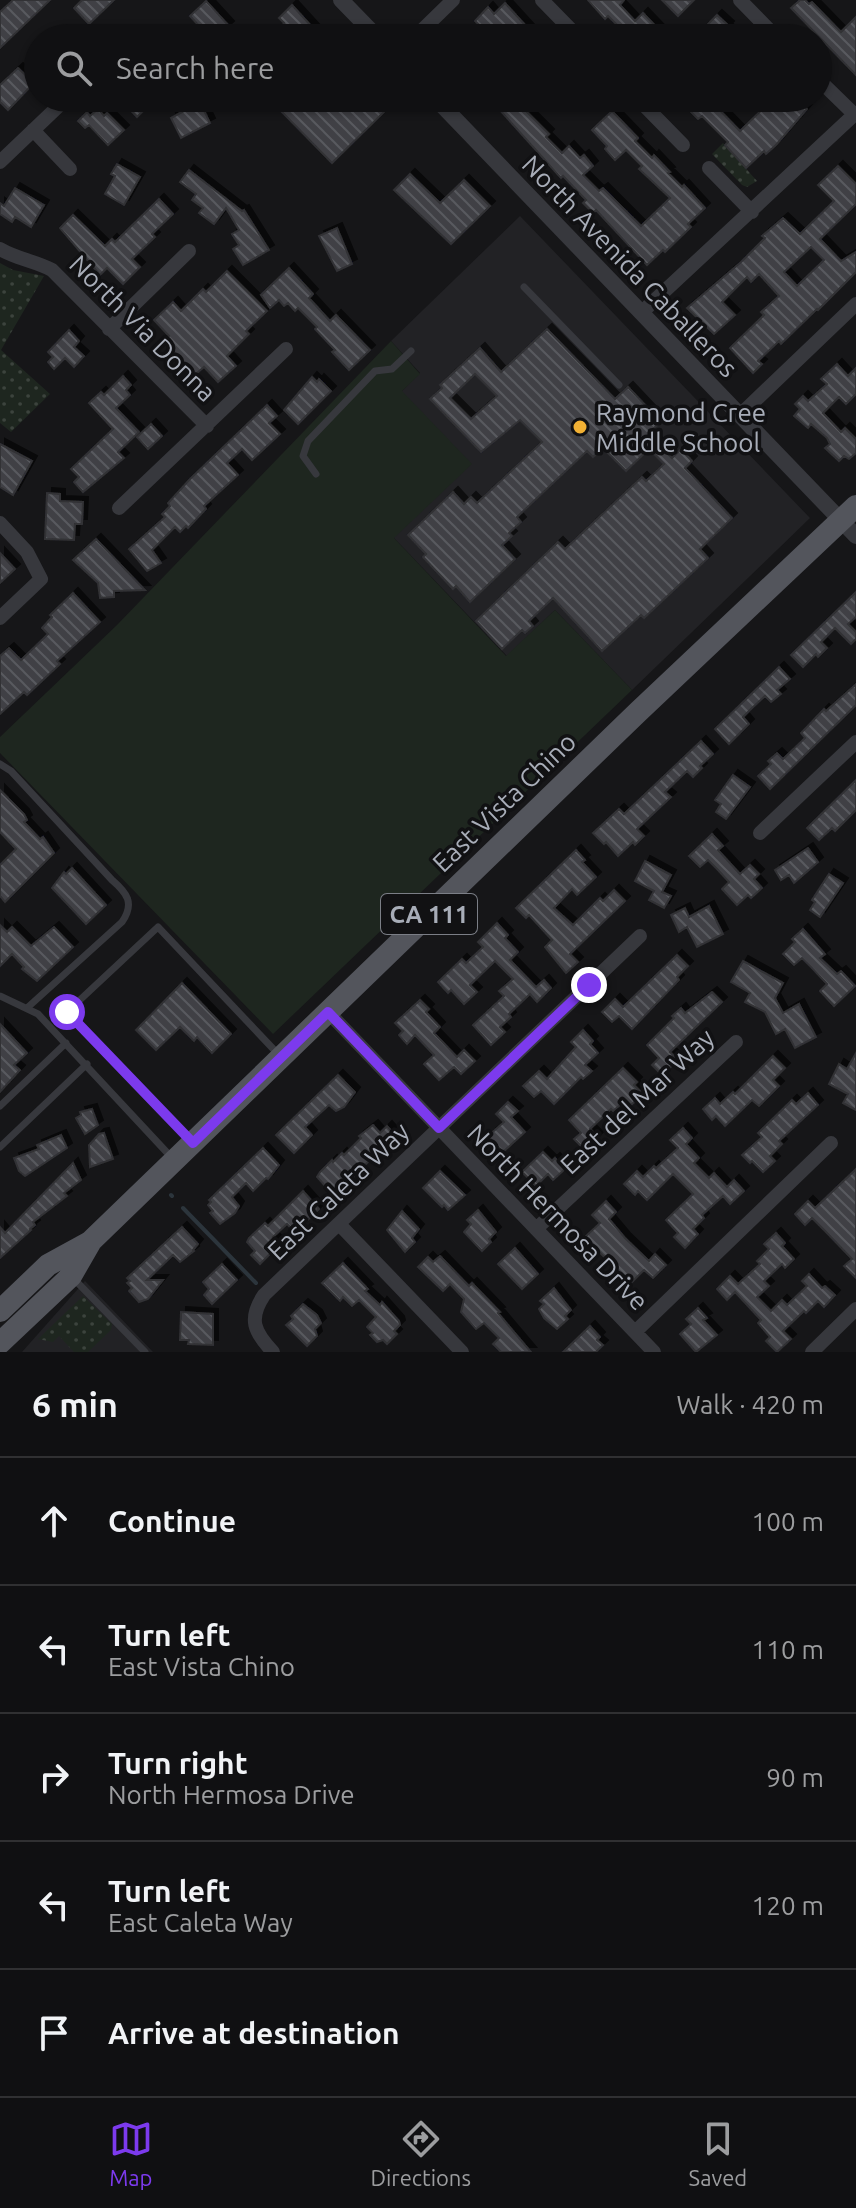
<!DOCTYPE html>
<meta charset="utf-8">
<style>
:root{--surface:#101012;--page:#1e1e20;--text:#f1f3f6;--muted:#9c9d9f;--line:#303032;--accent:#7c3aed}
body{margin:0;font-family:Ubuntu,sans-serif;background:var(--page);color:var(--text)}
.stop{position:absolute;width:24px;height:24px;margin:-18px;border:6px solid #7c3aed;border-radius:50%;background:#fff}
.stop.end{background:#7c3aed;border-color:#fff;box-shadow:0 2px 8px #0008}
.list{margin:0;padding:0;list-style:none}
h2{display:flex;justify-content:space-between;align-items:center;height:104px;margin:0;padding:0 32px;font-size:34px}
h2 small{font-size:26px;font-weight:400;color:var(--muted)}
.list li{display:grid;grid-template-columns:52px 1fr auto;gap:24px;align-items:center;box-sizing:border-box;height:128px;padding:0 32px;border-top:2px solid var(--line)}
.list b{display:block;font-size:30px;white-space:nowrap}
.list p{margin:0;font-size:26px;white-space:nowrap;color:var(--muted)}
.list em{font-size:26px;font-style:normal;color:var(--muted)}
.icon{flex:none;width:44px;height:44px;fill:none;stroke:currentColor;stroke-width:2;stroke-linecap:round;stroke-linejoin:round}
.map{position:relative;flex:none;width:856px;height:1352px;overflow:hidden}
.search{position:absolute;background:var(--surface);box-shadow:0 2px 6px #0004;left:24px;right:24px;top:24px;height:88px;display:flex;align-items:center;gap:20px;box-sizing:border-box;padding:0 28px;border-radius:44px;color:var(--muted);font-size:30px}
.sheet{height:744px;background:var(--surface)}
nav{display:flex;justify-content:space-around;align-items:center;box-sizing:border-box;height:112px;border-top:2px solid var(--line);background:var(--surface);font-size:22px;color:var(--muted)}
nav a{display:grid;justify-items:center;gap:4px}
nav .on{color:var(--accent)}
.map>svg:first-child{display:block}
.built{fill:#222225}
.grass{fill:url(#grass-dots)}
.garden{fill:#1e261f}
.lines{fill:none;stroke-linecap:round;stroke-linejoin:round}
.stream{stroke:#2c353c;stroke-width:4}
.building{fill:url(#building-back-hatch);stroke:#303034;stroke-width:2;fill-rule:evenodd;filter:url(#shadow)}
.service{stroke:#37383d;stroke-width:7}
.minor{stroke:#37383d;stroke-width:14}
.tertiary{stroke:#37383d;stroke-width:16}
.primary{stroke:#53555c;stroke-width:22}
.route{stroke:#7c3aed;stroke-width:10}
.poi-dot{fill:#f2b134;stroke:#111113;stroke-width:3}
.labels{text-anchor:middle;dominant-baseline:central;stroke-width:7;stroke-linejoin:round;paint-order:stroke}
.shield{fill:#111113;stroke:#7b7e86;stroke-width:2}
.shield-label{font-size:24px;font-weight:bold;fill:#a8adb8}
.street-label{font-size:26px;fill:#a8adb8;stroke:#111113}
.poi-label{font-size:26px;fill:#a8adb8;stroke:#111113;text-anchor:start}
</style>
<div class="map">
<svg width="856" height="1352" viewBox="0 0 856 1352">
<defs>
<pattern id="grass-dots" width="8" height="8" patternUnits="userSpaceOnUse" patternTransform="scale(2)"><rect width="8" height="8" fill="#1e261f"/><path d="M2 2h.1M6 6h.1" fill="none" stroke="#3c433d" stroke-width="1.8" stroke-linecap="round"/></pattern>
<pattern id="building-back-hatch" width="6" height="6" patternUnits="userSpaceOnUse" patternTransform="scale(2)"><rect width="6" height="6" fill="#404145"/><path d="M-1 5l2 2M0 0l6 6M5-1l2 2" fill="none" stroke="#595a5e"/></pattern>
<filter id="shadow"><feDropShadow dx="5" dy="-5" stdDeviation="0" flood-color="#0009"/></filter>
</defs>
<rect width="100%" height="100%" fill="#161618"/>
<path class="built" d="M520,216L810,518L632,690L555,610L507,656L394,538L402,391L420,373L391,341Z
M85,1281L153,1352H22Z"/>
<path class="grass" d="M723,143L757,181L747,187L742,185L712,154Z
M0,263L13,270L44,276L1,350L50,394L11,432L0,423Z
M83,1296L112,1324L111,1330L88,1352H74L59,1336L53,1342L38,1339Z"/>
<path class="garden" d="M391,341L420,374L402,391L472,464L394,538L506,656L555,610L632,690L273,1034L0,753V737L117,625Z"/>
<g class="lines">
<path class="stream" d="M171,1195L172,1196
M183,1208L256,1283"/>
</g>
<path class="building" d="M13,0H50L0,48V12Z
M82,0H114L89,24L74,8Z
M588,0H624L620,5L635,21L643,13L667,38H639L631,30L626,34L608,16L605,19Z
M662,0H694L678,16Z
M800,0H805L809,4L812,2L841,32L856,17V75L791,8Z
M206,1L229,26L216,38H210L190,16Z
M505,3L537,38H512L502,28L490,38H472L482,28L475,21L488,7L494,14Z
M292,5L314,29L305,38H294L282,26L284,23L279,18Z
M717,15L729,26L727,28L738,38H709L715,32L708,24Z
M18,68L34,83L8,110L0,102V85Z
M119,98H156L137,117Z
M290,98H380L389,107L332,163L279,109Z
M489,98H523L518,103L549,134L546,137L562,153L569,146L580,158L584,155L593,166L583,175L599,191L603,188L641,226L670,198L639,169L642,166L626,150L615,160L605,149L607,146L592,130L612,111L638,138L635,141L652,158L654,155L670,172L668,173L682,187L684,185L705,208L688,224L691,227L665,252L663,250L647,265L596,210L593,213L583,203L586,200L563,176L561,178Z
M677,98H708L740,131L774,98H797L807,109L776,145L766,154L764,151L746,168L725,145L728,142L702,116L698,119Z
M200,102L210,123L181,138L171,118Z
M98,109L104,116L107,113L124,130L108,145L89,125L85,128L78,121L87,112L90,116Z
M117,164L140,177L124,205L105,194L115,176L111,174Z
M838,166L856,184V204L820,239L841,261L856,252V272L818,310L817,309L781,344L779,341L758,361L762,364L753,373L730,348L764,315L761,312L779,296L759,274L751,282L747,277L722,302L735,315L714,334L687,308L741,262L765,238L762,236L783,218L800,234L834,201L818,185ZM811,247L824,260L797,286L784,272Z
M189,170L242,211L244,210L269,250L243,265L233,249L239,245L232,234L239,230L226,208L214,224L199,213L203,208L192,200L196,194L180,182Z
M410,174L440,203L464,180L490,206L451,244L394,190Z
M15,188L44,205L31,227L15,217L12,222L0,214V203L4,206Z
M159,199L173,214L152,234L155,237L132,259L140,267L123,284L107,268L100,275L60,228L73,215L105,246L112,239L115,242Z
M337,228L352,264L337,271L319,236Z
M289,268L313,294L309,298L330,321L336,315L370,350L349,370L332,352L335,350L315,329L317,327L298,308L295,311L288,303L284,306L279,300L270,308L261,295Z
M227,271L267,311L246,331L249,334L227,356L236,366L218,382L204,367L196,374L163,341L169,336L154,320L173,302L181,311L203,289L206,292Z
M547,329L615,399L628,387L661,422L648,433L672,458L681,449L692,461L685,468L732,518L700,549L708,558L644,618L641,615L602,651L553,598L529,621L533,626L525,633L522,630L502,649L476,621L558,542L565,549L642,477L646,481L664,464L649,449L626,471L603,448L593,457L587,451L517,517L521,522L509,533L512,536L502,545L515,559L470,602L456,586L453,589L423,557L426,554L408,535L453,492L464,504L471,497L477,503L542,442L520,420L481,452L430,399L442,388L440,385L480,348L501,372ZM475,374L497,396L471,419L450,398Z
M69,330L79,341L74,347L84,356L74,367L65,358L54,369L48,362L53,357L48,352Z
M837,364L848,376L856,368V394L846,404L839,397L823,413L841,432L845,428L856,439V453L849,459L844,456L839,461L825,448L830,444L827,438L811,424L808,428L794,416L800,409L795,404L803,396L808,401L827,384L821,379Z
M123,376L131,385L126,390L130,395L116,408L139,432L118,452L124,458L83,492L74,482L79,477L71,469L113,429L89,403L101,392L104,395Z
M312,377L317,382L319,379L331,391L298,424L284,410Z
M267,405L277,416L269,423L280,434L252,460L242,449L227,463L238,475L204,506L206,509L188,528L186,526L180,532L175,527L152,550L161,563L147,571L129,549L165,517L162,514L170,506L168,503L190,479Z
M151,424L162,436L148,449L137,437Z
M0,444L32,461L13,495L0,487Z
M47,493L60,494V501L83,502L82,524H75L74,540L45,539Z
M96,539L145,590L114,591V597L100,598L98,583L73,560Z
M0,553L15,569L0,583Z
M856,592V617L848,624L856,632V639L851,644L835,628L821,642L827,648L818,657L816,654L803,667L791,655Z
M73,593L100,622L57,661L60,664L27,695L24,692L0,714V656L9,648L21,660L48,634L42,628L52,617L50,615Z
M779,667L790,679L777,690L781,694L771,702L765,696L750,710L743,717L749,724L729,744L715,729Z
M856,684V705L770,789L758,776L771,764L768,761L777,753L783,759L805,738L801,733L824,709L826,711Z
M701,741L713,754L700,766L702,768L693,777L687,771L665,792L671,797L637,829L644,836L635,845L633,842L618,856L606,842L604,844L593,833L619,809L624,814Z
M733,775L750,787L726,819L716,812L721,804L715,800Z
M856,780V810L835,831L832,828L819,840L807,828Z
M0,790L24,814L27,820L24,822L40,839L43,837L54,853L5,902L0,896V865L16,849L0,832Z
M712,834L723,846L718,850L740,874L750,865L759,874L754,879L762,888L751,898L748,895L737,905L722,889L729,882L717,869L708,860L700,867L689,856Z
M808,848L818,862L794,883L789,875L781,880L775,870Z
M576,850L585,860L582,862L596,877L577,895L572,889L554,908L573,925L600,898L603,901L614,890L625,901L570,954L578,962L566,973L545,947L552,940L529,915L526,918L516,908Z
M645,861L671,875L662,892L671,896L664,908L649,900L654,891L635,881Z
M72,868L106,905L86,924L52,888L64,872L66,874Z
M829,874L843,883L820,917L810,910L815,902L812,900Z
M709,906L723,934L697,947L687,927L679,932L671,915L685,908L689,917Z
M497,923L508,935L505,938L518,952L510,960L536,987L544,980L551,988L537,1002L530,994L509,1014L511,1017L500,1027L505,1032L491,1045L473,1025L504,996L499,991L513,979L495,961L470,985L477,992L464,1004L451,990L448,993L438,982L462,959L466,963L483,947L478,942Z
M0,925L7,932L12,927L31,946L54,927L73,947L37,981L22,969L24,967L12,954L0,966Z
M803,929L825,954L820,958L837,974L841,971L855,986L834,1006L820,991L827,984L811,967L802,958L794,965L783,954L795,942L792,939Z
M677,955L688,966L677,977L679,980L632,1029L619,1016L612,1022L602,1012L615,999L623,1007Z
M743,961L783,983L775,998L783,1013L799,1004L816,1037L795,1048L785,1029L776,1034L765,1012L745,1002L750,993L731,982Z
M182,983L231,1034L212,1053L197,1037L194,1041L180,1027L156,1050L136,1030Z
M712,992L722,1002L670,1052L678,1060L662,1075L652,1065L659,1058L647,1045L674,1018L672,1016L681,1008L685,1013Z
M420,1000L429,1009L426,1012L440,1027L434,1033L457,1057L464,1050L475,1061L461,1074L454,1067L439,1080L424,1064L434,1055L415,1035L407,1044L399,1035L403,1031L395,1023Z
M0,1024L27,1053L14,1065L20,1070L0,1092Z
M583,1030L593,1041L590,1044L598,1053L585,1065L592,1071L583,1079L581,1077L554,1104L541,1091L534,1097L523,1086L539,1071L547,1079L576,1047L571,1042Z
M856,1053V1110L843,1103L848,1094L829,1084L839,1064L847,1069Z
M773,1056L785,1068L773,1080L779,1086L759,1106L752,1100L725,1126L716,1116L712,1120L703,1109L715,1098L720,1104L733,1092L735,1094Z
M623,1068L637,1082L634,1085L643,1094L631,1105L626,1100L613,1111L611,1109L590,1129L598,1137L585,1150L574,1139L581,1133L569,1120Z
M338,1075L355,1092L344,1107L336,1111L329,1105L305,1127L312,1135L294,1153L276,1135Z
M808,1093L818,1105L779,1141L782,1144L770,1156L775,1161L763,1172L752,1161L750,1163L742,1155L762,1137L758,1133L792,1100L796,1104Z
M508,1102L518,1111L511,1117L525,1132L503,1152L488,1136L504,1122L496,1114Z
M92,1109L98,1125L85,1134L76,1118L81,1115L80,1112Z
M373,1125L380,1133L387,1126L395,1135L385,1144L388,1146L370,1160L340,1190L336,1191L330,1185L327,1188L317,1177L320,1172L332,1160L333,1162L342,1153L344,1155L361,1138L359,1136Z
M683,1128L692,1138L686,1144L699,1158L694,1163L709,1178L714,1173L727,1187L734,1180L744,1191L730,1204L723,1196L702,1215L704,1218L693,1229L698,1234L685,1248L674,1237L678,1233L666,1220L693,1194L673,1174L647,1200L638,1191L635,1195L624,1184L637,1171L643,1177L654,1166L656,1168L678,1148L670,1140Z
M104,1133L113,1159L90,1167L89,1145L99,1134Z
M61,1135L67,1148L25,1176L19,1171L14,1158L39,1149L37,1145Z
M263,1148L279,1165L268,1179L266,1178L253,1191L246,1183L232,1197L239,1206L235,1213L220,1224L210,1213L213,1211L208,1205L211,1202L209,1200Z
M543,1152L552,1161L555,1158L565,1169L553,1180L548,1174L536,1186L522,1172Z
M73,1163L81,1180L64,1193L67,1196L33,1222L35,1225L30,1229L31,1230L0,1258V1227L5,1233Z
M856,1169V1278L844,1266L852,1259L825,1231L812,1218L805,1225L795,1214L808,1201L815,1208Z
M440,1171L465,1195L448,1210L444,1205L442,1207L423,1188Z
M303,1191L319,1209L295,1232L287,1224L273,1237L279,1243L277,1247L260,1264L251,1255L255,1251L247,1242L249,1238L265,1223L268,1226Z
M606,1201L616,1212L609,1219L625,1238L649,1261L655,1254L666,1265L653,1278L644,1270L630,1284L585,1237L600,1223L592,1215Z
M478,1210L496,1232L489,1239L491,1242L482,1251L464,1232L471,1224L467,1220Z
M402,1211L419,1229L412,1238L415,1242L405,1252L387,1230Z
M182,1227L198,1244L193,1250L194,1251L180,1262L173,1255L147,1280H163L148,1299L139,1302L129,1291L132,1288L127,1283L130,1281L127,1278Z
M776,1233L785,1243L782,1246L794,1259L785,1268L782,1264L764,1281L769,1286L757,1297L771,1311L782,1300L787,1305L807,1286L802,1281L809,1274L822,1288L825,1286L835,1295L824,1307L818,1301L806,1313L804,1311L783,1331L791,1339L777,1352L766,1341L770,1337L758,1323L761,1320L735,1292L727,1300L717,1289L730,1276L738,1284L760,1264L757,1261L769,1249L764,1244Z
M515,1248L538,1274L522,1289L498,1264Z
M440,1256L469,1286L472,1283L500,1312L498,1313L531,1352H501L493,1344L499,1338L484,1323L476,1329L461,1312L464,1299L450,1284L443,1291L418,1267L428,1257L433,1262Z
M343,1263L368,1289L365,1291L380,1305L382,1302L399,1321L400,1325L394,1331L397,1334L387,1344L383,1340L377,1342L370,1335L373,1333L367,1327L376,1317L359,1300L352,1306L343,1297L340,1301L322,1283Z
M222,1264L237,1280L212,1304L204,1295L209,1289L203,1282Z
M554,1288L571,1310L565,1316L568,1319L557,1329L544,1318L539,1309L544,1304L540,1301Z
M303,1304L317,1315L321,1323L315,1329L317,1336L307,1346L286,1325L293,1319L291,1316Z
M698,1308L707,1318L703,1320L717,1335L696,1352L680,1334L691,1324L686,1319Z
M181,1312L213,1314V1345L188,1344L189,1340H180Z
M590,1326L600,1337L597,1340L603,1345L596,1352H563Z"/>
<g class="lines">
<path class="service" d="M524,287L619,385
M316,474L303,456L308,441L375,371L392,369L411,351
M0,764L11,771L112,880C127,893 135,903 122,922L27,1008
M0,996L38,1014L173,1159
M0,1106L66,1043
M191,1141L67,1012L158,927L279,1055
M0,1147L87,1064
M74,1279L145,1352"/>
<path class="minor" d="M542,0L579,38
M740,0L777,38
M137,38H143
M414,38L453,0
M818,79L854,114
M637,98L683,145
M33,130L70,169
M0,162L67,98
M709,168L752,212
M0,249C17,259 35,261 52,270L207,426
M641,313L856,113
M109,329L189,251
M740,415L856,304
M119,508L286,349
M0,523L27,552L41,579L0,618
M760,833L856,742
M328,1012L654,1352
M339,1224L462,1352
M536,1229L736,1042
M635,1332L831,1143
M273,1352C254,1332 248,1319 264,1295L640,936
M812,1352L856,1309"/>
<path class="tertiary" d="M341,0L378,38
M435,98L856,536"/>
<path class="primary" d="M0,1311L48,1265L90,1242L638,712L856,506
M0,1343L71,1276L90,1243"/>
</g>
<g class="lines">
<path class="route" d="M67,1012L193,1143L328,1012L439,1128L589,985"/>
</g>
<circle class="poi-dot" cx="580" cy="427" r="8"/>
<g class="labels">
<rect class="shield" x="381" y="894" width="96" height="40" rx="6"/>
<g class="shield-label">
<text x="429" y="914">CA 111</text>
</g>
<g class="street-label">
<text transform="translate(630 266) rotate(46)">North Avenida Caballeros</text>
<text transform="translate(143 328) rotate(45)">North Via Donna</text>
<text transform="translate(504 802) rotate(-44)">East Vista Chino</text>
<text transform="translate(637 1101) rotate(-43)">East del Mar Way</text>
<text transform="translate(338 1191) rotate(-44)">East Caleta Way</text>
<text transform="translate(558 1217) rotate(46)">North Hermosa Drive</text>
</g>
<g class="poi-label">
<text x="596" y="412">Raymond Cree<tspan x="596" dy="30">Middle School</tspan></text>
</g>
</g>
</svg>
<div class="stop" style="left:67px;top:1012px"></div>
<div class="stop end" style="left:589px;top:985px"></div>
<div class="search"><svg class="icon" aria-label="search" viewBox="0 0 24 24"><circle cx="10" cy="10" r="6"/><path d="M15 15l6 6"/></svg>Search here</div>
</div>
<section class="sheet">
<h2>6 min<small>Walk · 420 m</small></h2>
<ul class="list">
<li><svg class="icon" aria-label="ahead" viewBox="0 0 24 24"><path d="M12 20V5M6 11l6-6 6 6"/></svg><div><b>Continue</b></div><em>100 m</em></li>
<li><svg class="icon" aria-label="left" viewBox="0 0 24 24"><path d="M17 20v-9H6M10 6l-5 5 5 5"/></svg><div><b>Turn left</b><p>East Vista Chino</p></div><em>110 m</em></li>
<li><svg class="icon" aria-label="right" viewBox="0 0 24 24"><path d="M7 20v-9h11M14 6l5 5-5 5"/></svg><div><b>Turn right</b><p>North Hermosa Drive</p></div><em>90 m</em></li>
<li><svg class="icon" aria-label="left" viewBox="0 0 24 24"><path d="M17 20v-9H6M10 6l-5 5 5 5"/></svg><div><b>Turn left</b><p>East Caleta Way</p></div><em>120 m</em></li>
<li><svg class="icon" aria-label="arrive" viewBox="0 0 24 24"><path d="M6 21V4h12l-3 4 3 4H6"/></svg><div><b>Arrive at destination</b></div></li>
</ul>
</section>
<nav>
<a class="on"><svg class="icon" aria-label="map" viewBox="0 0 24 24"><path d="M3 6l6-2 6 2 6-2v14l-6 2-6-2-6 2zM9 4v14M15 6v14"/></svg>Map</a>
<a><svg class="icon" aria-label="directions" viewBox="0 0 24 24"><path d="M12 3l9 9-9 9-9-9zM9 14v-3h6M13 9l2 2-2 2"/></svg>Directions</a>
<a><svg class="icon" aria-label="saved" viewBox="0 0 24 24"><path d="M7 4h10v16l-5-4-5 4z"/></svg>Saved</a>
</nav>
